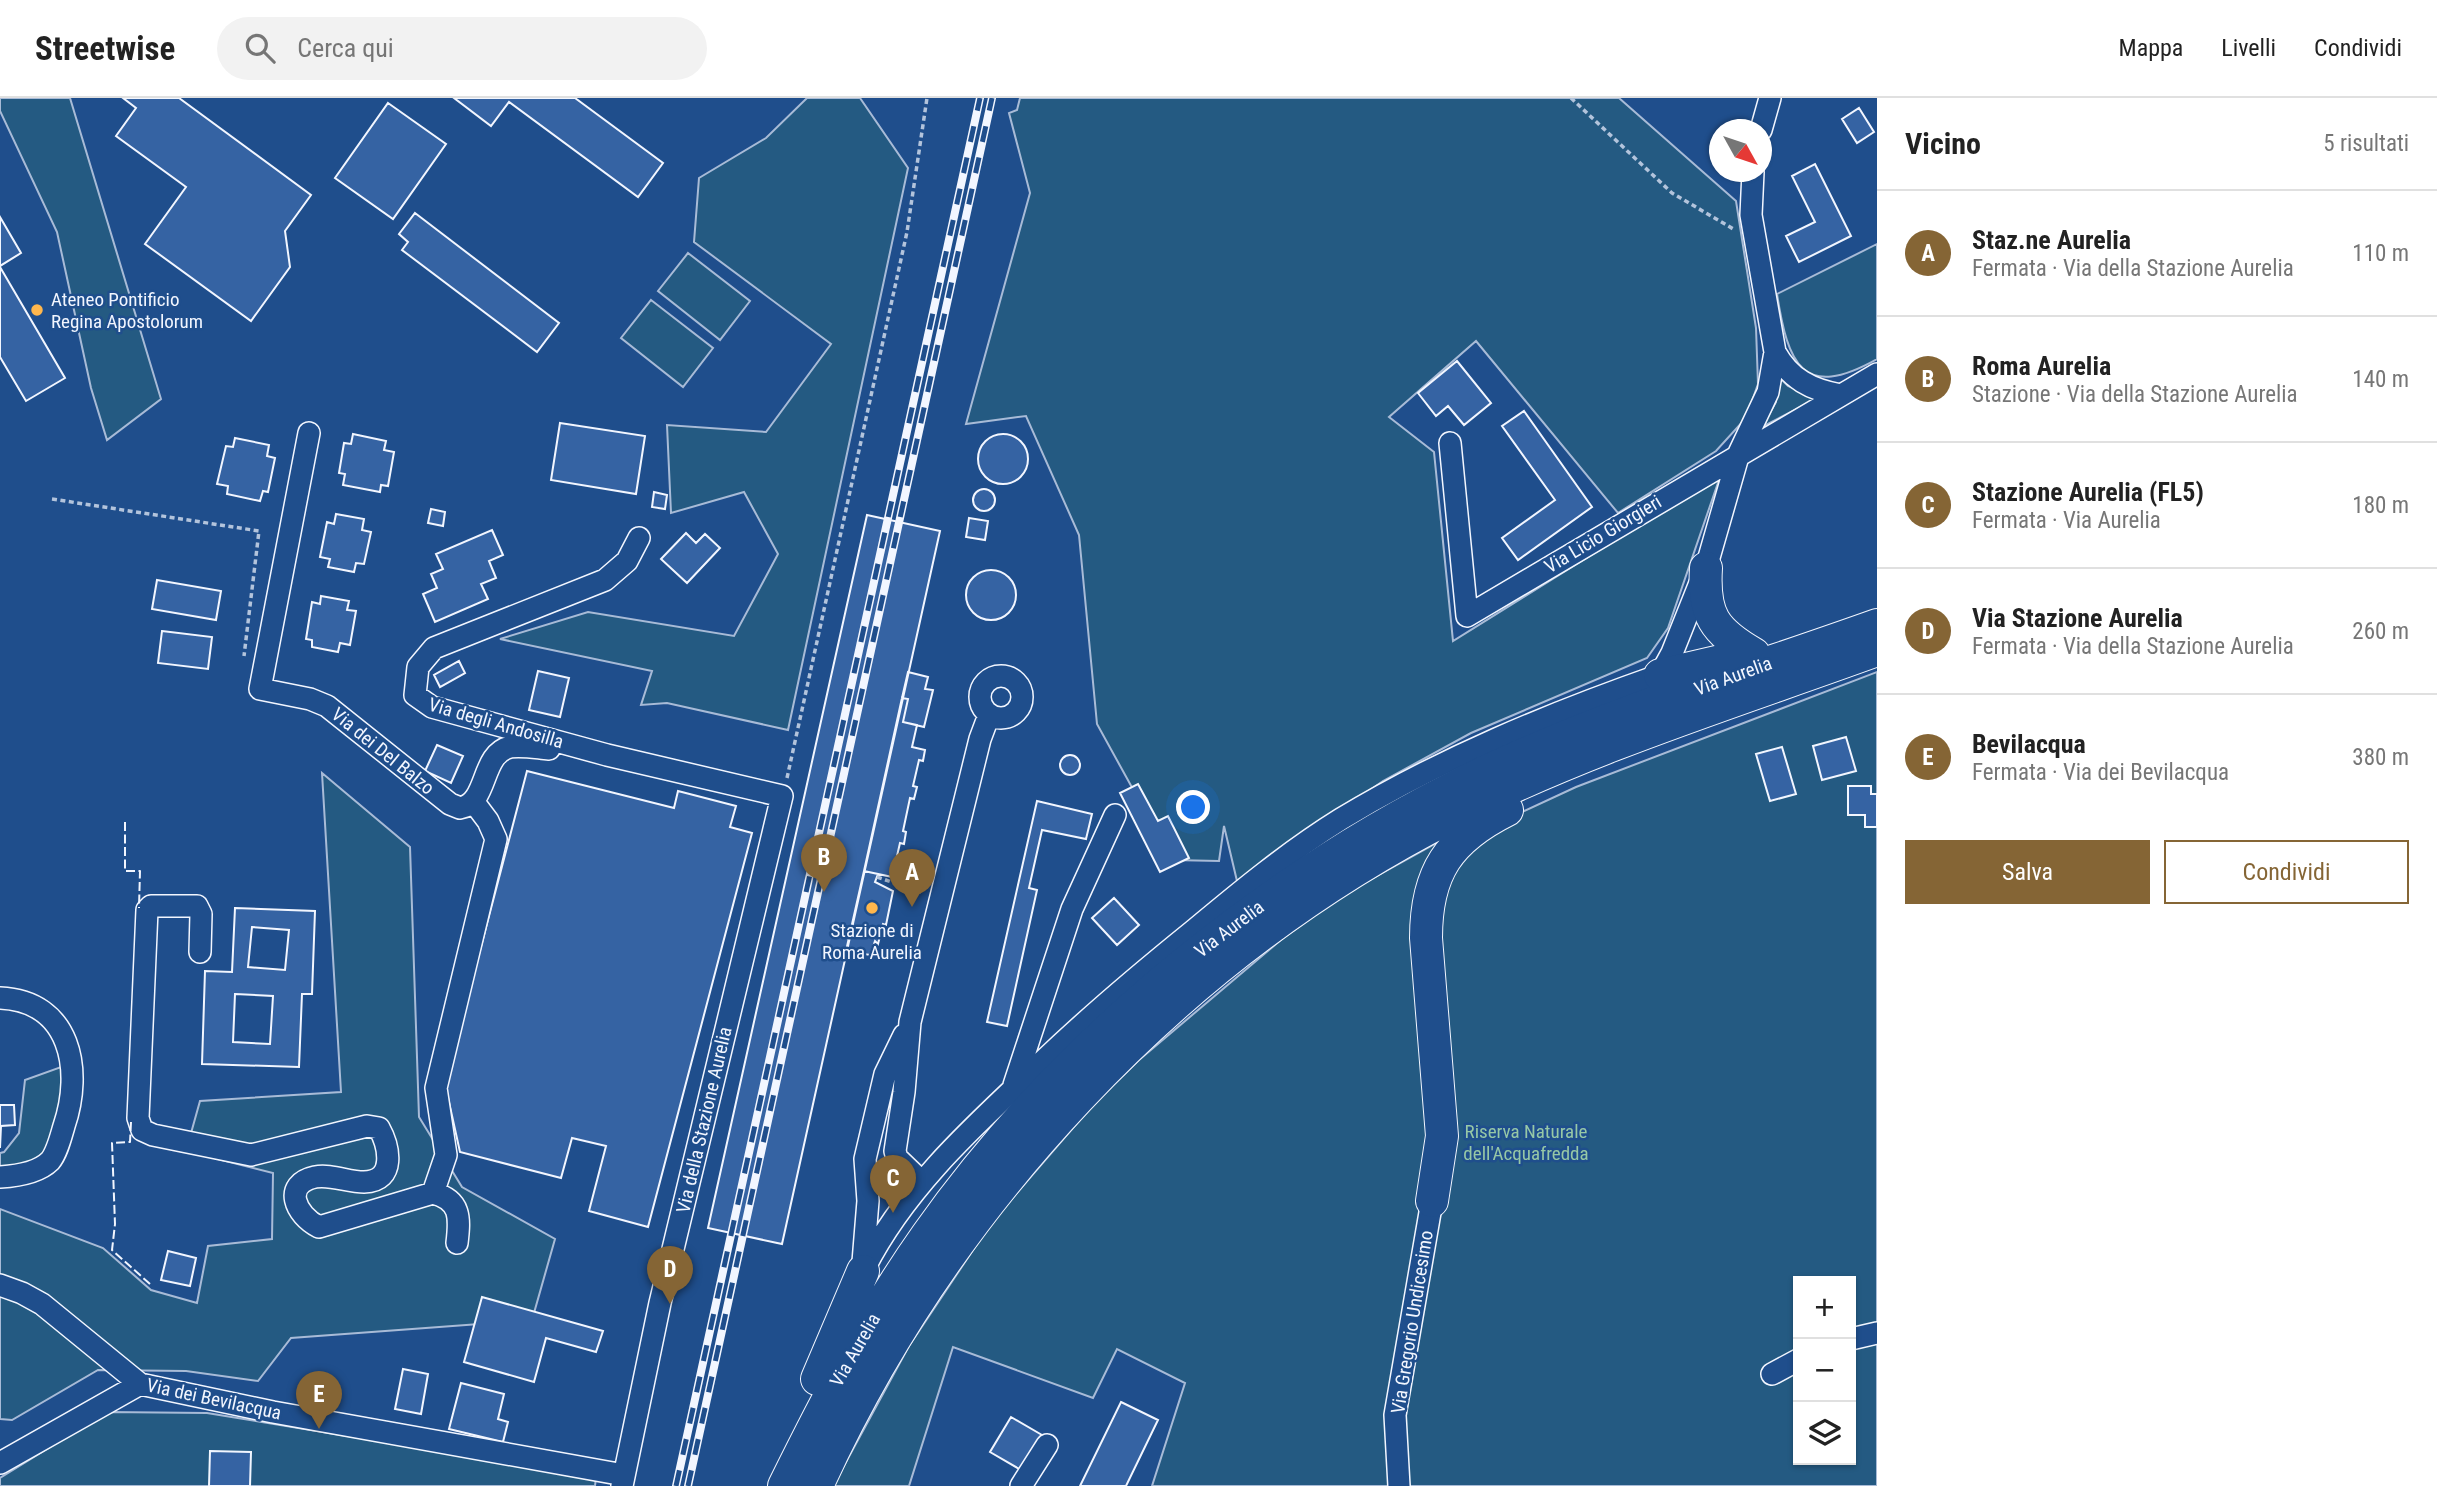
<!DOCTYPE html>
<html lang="it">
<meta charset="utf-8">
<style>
:root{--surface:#fff;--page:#f2f2f2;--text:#222;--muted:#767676;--line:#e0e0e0;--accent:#856535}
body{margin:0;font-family:"Roboto Condensed",sans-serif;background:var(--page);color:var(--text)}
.controls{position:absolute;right:21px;bottom:21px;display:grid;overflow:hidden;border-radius:0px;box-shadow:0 2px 5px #0004}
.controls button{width:63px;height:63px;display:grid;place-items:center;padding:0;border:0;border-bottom:2px solid var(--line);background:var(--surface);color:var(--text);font:35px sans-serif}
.compass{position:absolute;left:1709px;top:21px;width:63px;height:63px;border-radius:50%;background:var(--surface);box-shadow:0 2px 5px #0004;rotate:130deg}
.you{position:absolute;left:1194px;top:710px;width:24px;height:24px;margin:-18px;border:5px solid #fff;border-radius:50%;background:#1a73e8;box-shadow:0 0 0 10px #1a73e833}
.badge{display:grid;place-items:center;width:46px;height:46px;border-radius:50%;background:var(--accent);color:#fff;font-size:23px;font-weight:700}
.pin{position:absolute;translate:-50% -58px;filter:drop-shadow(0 2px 4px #0008)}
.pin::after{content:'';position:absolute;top:37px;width:24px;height:21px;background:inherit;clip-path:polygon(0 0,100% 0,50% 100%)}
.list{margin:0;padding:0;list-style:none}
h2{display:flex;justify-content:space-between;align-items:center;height:91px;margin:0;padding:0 28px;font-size:30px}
h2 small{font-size:23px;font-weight:400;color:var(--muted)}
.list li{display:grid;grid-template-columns:46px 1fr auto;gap:21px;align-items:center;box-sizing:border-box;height:126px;padding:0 28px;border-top:2px solid var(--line)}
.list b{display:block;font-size:26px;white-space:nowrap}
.list p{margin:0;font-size:23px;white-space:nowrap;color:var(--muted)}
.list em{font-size:23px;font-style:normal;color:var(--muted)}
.actions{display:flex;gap:14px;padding:21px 28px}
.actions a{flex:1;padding:16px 0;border:2px solid var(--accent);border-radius:0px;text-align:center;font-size:24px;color:var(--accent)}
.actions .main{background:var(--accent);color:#fff}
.icon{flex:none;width:38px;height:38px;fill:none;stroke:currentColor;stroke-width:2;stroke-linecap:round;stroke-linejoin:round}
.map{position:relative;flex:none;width:1877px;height:1388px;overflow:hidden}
header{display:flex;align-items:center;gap:42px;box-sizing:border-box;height:98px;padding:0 35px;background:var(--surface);border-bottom:2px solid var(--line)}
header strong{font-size:33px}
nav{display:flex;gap:38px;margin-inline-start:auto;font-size:24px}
.search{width:490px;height:63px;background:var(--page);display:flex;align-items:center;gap:18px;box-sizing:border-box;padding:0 24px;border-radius:38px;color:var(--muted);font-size:26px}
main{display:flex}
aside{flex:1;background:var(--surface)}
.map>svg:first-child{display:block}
.green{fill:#245a82;stroke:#a8bbd7;stroke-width:2;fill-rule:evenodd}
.building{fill:#3563a3;stroke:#f2f6ff;stroke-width:2;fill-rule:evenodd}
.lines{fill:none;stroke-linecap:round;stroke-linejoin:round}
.minor-casing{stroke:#f2f6ff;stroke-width:24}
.highway-casing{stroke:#f2f6ff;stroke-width:34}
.path{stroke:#b3c4dc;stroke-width:3.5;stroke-dasharray:5 3.5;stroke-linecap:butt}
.minor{stroke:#1f4e8c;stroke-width:21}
.highway{stroke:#1f4e8c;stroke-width:32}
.rail-casing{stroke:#f2f6ff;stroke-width:8}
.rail{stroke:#1f4e8c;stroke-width:5;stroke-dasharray:16;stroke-linecap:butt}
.fence{stroke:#f2f6ff;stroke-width:2;stroke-dasharray:9 3.5;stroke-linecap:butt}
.poi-dot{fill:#ffb74d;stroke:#1f4e8c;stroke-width:2.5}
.labels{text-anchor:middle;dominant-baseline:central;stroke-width:5;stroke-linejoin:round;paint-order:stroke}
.poi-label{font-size:19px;fill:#f2f6ff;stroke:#1f4e8c;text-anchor:start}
.street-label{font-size:19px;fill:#f2f6ff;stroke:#1f4e8c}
.park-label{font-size:19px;fill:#97c8a6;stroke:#1f4e8c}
</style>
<header>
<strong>Streetwise</strong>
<div class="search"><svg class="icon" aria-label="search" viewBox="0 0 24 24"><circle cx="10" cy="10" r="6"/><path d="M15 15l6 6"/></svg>Cerca qui</div>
<nav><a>Mappa</a><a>Livelli</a><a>Condividi</a></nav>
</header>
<main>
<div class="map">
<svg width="1877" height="1388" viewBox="0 0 1877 1388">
<rect width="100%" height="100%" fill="#1f4e8c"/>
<path class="green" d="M0,0H70L161,301L107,342L91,290L57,134L0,13Z
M807,0H860L908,70L788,632L667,605L641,607L652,573L500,541L588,514L734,538L778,456L744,394L671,415L667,327L766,334L831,246L694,144L699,80L766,40Z
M1020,0H1619L1736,103L1756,230L1758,286L1746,320L1716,353L1618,415L1476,243L1389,319L1434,354L1453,543L1721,376L1668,530L1647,560L1471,635L1383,683L1237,783L1224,728L1219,763L1172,762L1097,626L1079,437L1026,318L966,326L1030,95L1009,15L1017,12Z
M1877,146V261C1802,303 1788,266 1777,196Z
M688,155L750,203L720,242L658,193Z
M651,202L713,250L683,289L621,240Z
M1777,277L1788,288L1816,301L1762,329L1776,304Z
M1877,574V1388H1152L1185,1285L1117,1251L1093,1300L953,1249L909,1388H833L909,1248L991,1125L1091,1009L1139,962L1282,841L1344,796L1438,744L1496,726L1576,689ZM1798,1183H1851V1362H1798Z
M322,675L410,749L419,1019L462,1089L555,1141L532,1222L291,1240L258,1283L186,1273L98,1272L12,1322L0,1321V1111L103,1150L151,1192L197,1205L208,1148L272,1141L273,1075L186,1053L200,1003L341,994Z
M61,969C64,998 64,1047 37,1066C29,1072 10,1072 0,1074V1055L4,1054L19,1035L25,982Z
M107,1314L207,1315L596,1379L595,1388H0V1380Z"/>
<path class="building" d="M123,0H179L311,97L285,133L290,169L251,223L145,146L186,89L116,38L136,10Z
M454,0H575L663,65L638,99L509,4L491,28Z
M388,5L446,46L393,121L335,80Z
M1859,10L1874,34L1857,45L1842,21Z
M1815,66L1851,138L1799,164L1786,138L1815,124L1792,78Z
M415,115L559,225L537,254L402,152L408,144L399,136Z
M0,119L21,155L0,168Z
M0,169L65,280L26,303L0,259Z
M1457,263L1491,305L1464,327L1448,308L1436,318L1418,295Z
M1524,313L1592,409L1518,462L1502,440L1555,402L1502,328Z
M560,325L645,338L636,396L551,382Z
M353,336L386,343L384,352L394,354L388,388L381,387L380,394L343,387L345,376L339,375L344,345L351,346Z
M978 361a25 25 0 1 1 50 0a25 25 0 1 1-50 0Z
M235,340L269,347L267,358L275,360L268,394L263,393L260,403L227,396L228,388L217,386L226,348L233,349Z
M973 402a11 11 0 1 1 22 0a11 11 0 1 1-22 0Z
M654,394L667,397L665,411L652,409Z
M431,411L445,414L443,428L428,425Z
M336,416L364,421L362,432L371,434L364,466L356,465L354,474L328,469L330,461L320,459L327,424L334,426Z
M867,417L940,433L782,1146L708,1130Z
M969,420L988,423L985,442L966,439Z
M492,432L503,457L489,463L496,480L481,486L488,501L435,524L423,496L437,490L431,476L443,471L436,456Z
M686,435L696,445L705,436L720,450L687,485L661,461Z
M966 497a25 25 0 1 1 50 0a25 25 0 1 1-50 0Z
M157,482L221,493L216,522L152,511Z
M321,498L349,503L347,512L356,513L350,547L340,545L338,554L312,549V542L306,541L312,504L320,506Z
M162,533L212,539L208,571L158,565Z
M459,563L465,575L440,589L434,577Z
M538,573L569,580L560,619L529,612Z
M908,574L928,579L925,591L933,592L924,629L903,624L908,601L902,600Z
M902,600L908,601L903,624L917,627L912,649L925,652L923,663L919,662L913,688L917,689L914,701L910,700L903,733L906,734L904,746L900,745L894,771L899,772L897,780L864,773Z
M1846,639L1856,673L1822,682L1813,648Z
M437,647L463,658L451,685L425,673Z
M1782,649L1796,696L1770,703L1756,656Z
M1060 667a10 10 0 1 1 20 0a10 10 0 1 1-20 0Z
M527,673L674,710L678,693L736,708L730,729L752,735L648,1129L589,1113L606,1048L572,1040L561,1080L460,1054L445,986Z
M1138,686L1158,723L1168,718L1189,760L1160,774L1120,695Z
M1848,688H1871V696H1877V729H1865V717H1848Z
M1037,703L1092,716L1086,741L1042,732L1029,790L1037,792L1007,928L987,924Z
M864,773L878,776L875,784L893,793L886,827L883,826L878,846L875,843L870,857L846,853Z
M1114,800L1139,827L1117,847L1092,820Z
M235,810L315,813L312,896H302L299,969L202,966L205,873L232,874ZM252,829L289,832L285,872L248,869ZM235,896L273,898L270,946L233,944Z
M0,1007H14L15,1027L1,1028L0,1050Z
M168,1153L196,1160L190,1188L161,1182Z
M482,1199L603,1233L596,1254L546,1240L534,1284L464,1264Z
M403,1271L428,1276L421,1316L395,1311Z
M461,1285L504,1296L498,1321L508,1324L503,1344L449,1331Z
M1121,1304L1158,1322L1126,1388H1080Z
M1011,1319L1042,1337L1021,1372L990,1354Z
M210,1353L251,1354L250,1388H209Z"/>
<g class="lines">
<defs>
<path id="minor" d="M1761,32L1770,0
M1753,74L1751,117L1775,254C1790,281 1811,292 1841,297
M309,335L260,591L310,601L327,608L450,706L460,710C489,705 480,656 510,649C522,647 537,650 549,651
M1450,345L1467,518L1877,276
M980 599a21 21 0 1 1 42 0a21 21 0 1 1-42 0Z
M200,854L201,816L197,808H151L147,812L138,1020L142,1032L153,1037L251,1057L367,1028L379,1030C389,1048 397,1083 364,1084C348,1084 331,1076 315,1079C282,1086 295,1117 319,1129L433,1095C461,1102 460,1120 457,1145
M0,900C71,903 83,972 64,1028C61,1038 57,1055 50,1063C38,1075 16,1078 0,1079
M1014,987L1072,811L1115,717
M922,1084L897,1060L895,1053L904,994L910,924L980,641L989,617
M433,1095L446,1057L436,990L496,741L488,723L473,703
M863,1164L868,1103L865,1061L885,976L904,937
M863,1173C904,1090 975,1027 1041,965C1090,918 1141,875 1193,833C1241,793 1288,754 1341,721C1442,660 1549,616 1660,577L1672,555L1706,470L1739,355L1768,294L1775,254
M0,1187L22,1195L42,1206L140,1286L273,1314L624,1377
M1851,1241L1877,1235
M1772,1276L1798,1262
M0,1365L140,1286
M622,1388L660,1205L782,698L607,657L432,609L415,597L418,569L434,550L605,482L627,463L639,440
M1021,1388L1047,1347
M1399,1388L1395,1317L1432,1103"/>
<path id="highway" d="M1706,470C1703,517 1714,533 1754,556
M1660,577L1729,561
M1432,1103L1442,1038L1426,840C1426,774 1449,741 1507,712
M817,1281L863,1173
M784,1388C827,1301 871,1216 927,1137C1065,941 1275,773 1491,671C1615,613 1748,573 1877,527
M817,1388C945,1106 1176,858 1452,718C1588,649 1734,604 1877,552"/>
</defs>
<use href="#minor" class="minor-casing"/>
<use href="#highway" class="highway-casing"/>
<path class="path" d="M1571,0L1672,95L1735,132
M52,401L259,433L244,558
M787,680L907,134L927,0
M877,779L921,794"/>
<use href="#minor" class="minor"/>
<use href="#highway" class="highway"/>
<defs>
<path id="rail" d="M676,1388L980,0
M688,1388L992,0"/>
</defs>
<use href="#rail" class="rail-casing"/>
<use href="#rail" class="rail"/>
<path class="fence" d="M125,724V773H140L139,810
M131,1024L130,1044L112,1045L115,1126L112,1152L150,1186"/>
</g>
<g class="poi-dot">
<circle cx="37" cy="212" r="7"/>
<circle cx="872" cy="810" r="7"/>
</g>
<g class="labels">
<g class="poi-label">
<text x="51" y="201">Ateneo Pontificio<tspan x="51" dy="22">Regina Apostolorum</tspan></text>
<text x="872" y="832" text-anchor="middle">Stazione di<tspan x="872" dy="22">Roma Aurelia</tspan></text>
</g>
<g class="street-label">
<text transform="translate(1603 436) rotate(-31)">Via Licio Giorgieri</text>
<text transform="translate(1733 578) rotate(-20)">Via Aurelia</text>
<text transform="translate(496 625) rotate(16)">Via degli Andosilla</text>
<text transform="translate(383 653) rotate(39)">Via dei Del Balzo</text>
<text transform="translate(1229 831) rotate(-37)">Via Aurelia</text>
<text transform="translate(704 1022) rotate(-77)">Via della Stazione Aurelia</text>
<text transform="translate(1412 1224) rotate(-81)">Via Gregorio Undicesimo</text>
<text transform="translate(855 1252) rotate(-60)">Via Aurelia</text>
<text transform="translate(214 1301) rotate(12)">Via dei Bevilacqua</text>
</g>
<g class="park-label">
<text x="1526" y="1033">Riserva Naturale<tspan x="1526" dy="22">dell'Acquafredda</tspan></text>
</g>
</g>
</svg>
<div class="controls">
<button>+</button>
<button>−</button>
<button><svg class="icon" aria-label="layers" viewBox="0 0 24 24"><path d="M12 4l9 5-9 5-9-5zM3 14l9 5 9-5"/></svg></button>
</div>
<svg class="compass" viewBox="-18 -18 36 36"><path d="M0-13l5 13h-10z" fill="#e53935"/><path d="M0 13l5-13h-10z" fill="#767676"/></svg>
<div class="you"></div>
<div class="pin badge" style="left:912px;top:809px">A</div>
<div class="pin badge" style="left:824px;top:794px">B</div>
<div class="pin badge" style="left:893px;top:1115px">C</div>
<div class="pin badge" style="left:670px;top:1206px">D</div>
<div class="pin badge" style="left:319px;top:1331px">E</div>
</div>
<aside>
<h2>Vicino<small>5 risultati</small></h2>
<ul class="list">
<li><span class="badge">A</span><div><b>Staz.ne Aurelia</b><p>Fermata · Via della Stazione Aurelia</p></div><em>110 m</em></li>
<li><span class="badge">B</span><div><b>Roma Aurelia</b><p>Stazione · Via della Stazione Aurelia</p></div><em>140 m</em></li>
<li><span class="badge">C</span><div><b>Stazione Aurelia (FL5)</b><p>Fermata · Via Aurelia</p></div><em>180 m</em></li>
<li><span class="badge">D</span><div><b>Via Stazione Aurelia</b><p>Fermata · Via della Stazione Aurelia</p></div><em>260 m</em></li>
<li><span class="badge">E</span><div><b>Bevilacqua</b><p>Fermata · Via dei Bevilacqua</p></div><em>380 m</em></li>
</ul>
<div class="actions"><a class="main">Salva</a><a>Condividi</a></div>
</aside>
</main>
